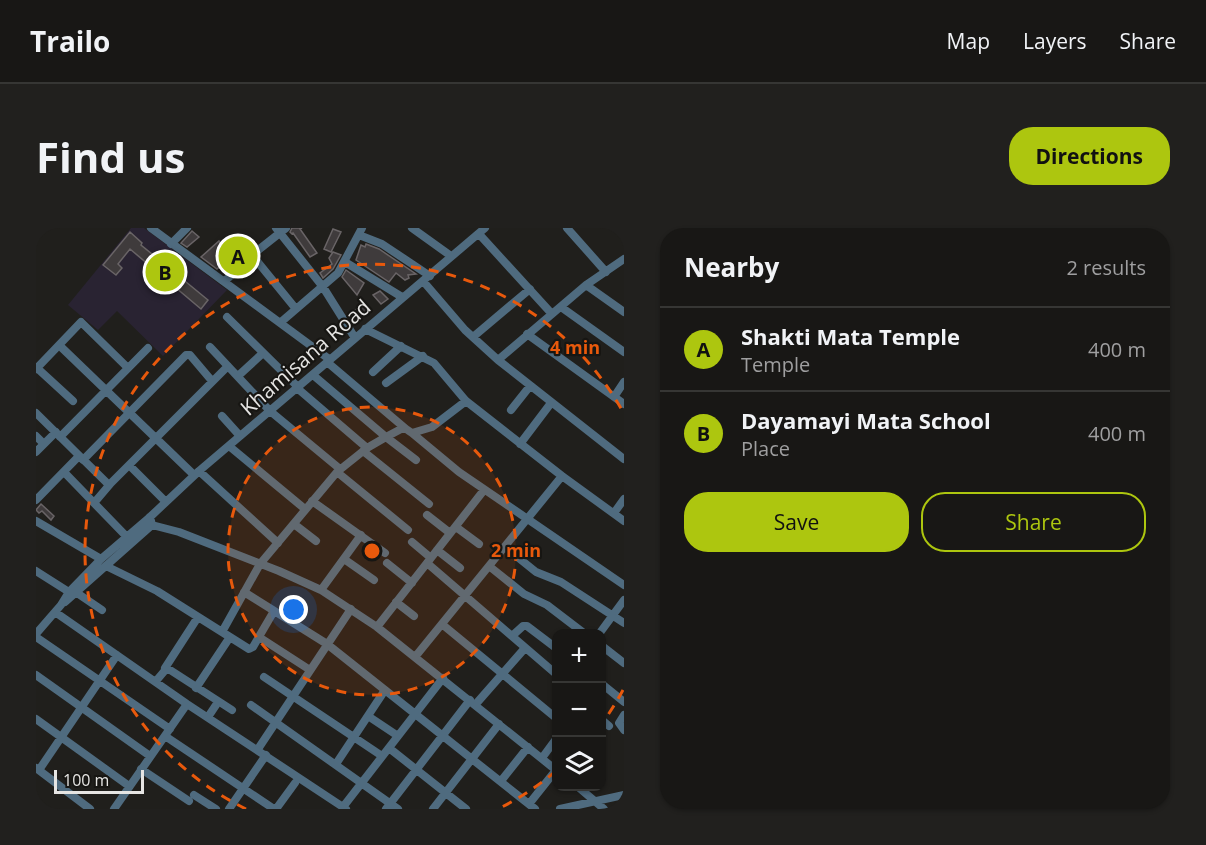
<!DOCTYPE html>
<meta charset="utf-8">
<style>
:root{--surface:#181715;--page:#21201e;--text:#f1f3f6;--muted:#9f9fa0;--line:#363634;--accent:#adc60f}
body{margin:0;font-family:"Open Sans",sans-serif;background:var(--page);color:var(--text)}
.controls{position:absolute;right:18px;bottom:18px;display:grid;overflow:hidden;border-radius:12px;box-shadow:0 2px 4px #0004}
.controls button{width:54px;height:54px;display:grid;place-items:center;padding:0;border:0;border-bottom:2px solid var(--line);background:var(--surface);color:var(--text);font:30px sans-serif}
.scale{position:absolute;left:18px;bottom:15px;width:90px;box-sizing:border-box;padding-left:6px;border:3px solid #e6e5e3;border-top:0;font-size:16px;line-height:21px;white-space:nowrap;color:#e6e5e3;-webkit-text-stroke:4px #171613;paint-order:stroke}
.you{position:absolute;left:258px;top:382px;width:21px;height:21px;margin:-15px;border:4px solid #fff;border-radius:50%;background:#1a73e8;box-shadow:0 0 0 9px #1a73e833}
.badge{display:grid;place-items:center;width:39px;height:39px;border-radius:50%;background:var(--accent);color:#111;font-size:20px;font-weight:700}
.pin{position:absolute;translate:-50% -50%;border:3px solid #fff;box-shadow:0 2px 6px #0006}
.list{margin:0;padding:0;list-style:none}
h2{display:flex;justify-content:space-between;align-items:center;height:78px;margin:0;padding:0 24px;font-size:26px}
h2 small{font-size:20px;font-weight:400;color:var(--muted)}
.list li{display:grid;grid-template-columns:39px 1fr auto;gap:18px;align-items:center;box-sizing:border-box;height:84px;padding:0 24px;border-top:2px solid var(--line)}
.list b{display:block;font-size:22px;white-space:nowrap}
.list p{margin:0;font-size:20px;white-space:nowrap;color:var(--muted)}
.list em{font-size:20px;font-style:normal;color:var(--muted)}
.actions{display:flex;gap:12px;padding:18px 24px}
.actions a{flex:1;padding:14px 0;border:2px solid var(--accent);border-radius:24px;text-align:center;font-size:21px;color:var(--accent)}
.actions .main{background:var(--accent);color:#111}
.icon{flex:none;width:33px;height:33px;fill:none;stroke:currentColor;stroke-width:2;stroke-linecap:round;stroke-linejoin:round}
.map{position:relative;flex:none;width:588px;height:581px;overflow:hidden;border-radius:24px}
header{display:flex;align-items:center;gap:36px;box-sizing:border-box;height:84px;padding:0 30px;background:var(--surface);border-bottom:2px solid var(--line)}
header strong{font-size:28px}
nav{display:flex;gap:33px;margin-inline-start:auto;font-size:21px}
.intro{display:flex;align-items:center;justify-content:space-between;box-sizing:border-box;height:144px;padding:0 36px}
h1{margin:0;font-size:42px}
.button{padding:15px 27px;border-radius:24px;background:var(--accent);color:#111;font-size:21px;font-weight:700}
main{display:flex;gap:36px;padding:0 36px}
aside{flex:1;background:var(--surface);border-radius:24px;box-shadow:0 2px 4px #0004}
.map>svg:first-child{display:block}
.education{fill:#292332}
.building{fill:#3f3b3c;stroke:#696466;stroke-width:1.5}
.lines{fill:none;stroke-linecap:round;stroke-linejoin:round}
.minor{stroke:#4f6b7f;stroke-width:8}
.ring{fill:none;stroke:#e8590c;stroke-width:3;stroke-dasharray:10 8}
.labels{text-anchor:middle;dominant-baseline:central;stroke-width:4.5;stroke-linejoin:round;paint-order:stroke}
.street-label{font-size:21px;fill:#e6e5e3;stroke:#171613}
.centre{fill:#e8590c;stroke:#171613;stroke-width:3}
.ring-label{font-size:18px;text-anchor:middle;font-weight:bold;fill:#e8590c;stroke:#171613;stroke-width:4.5;stroke-linejoin:round;paint-order:stroke}
</style>
<header>
<strong>Trailo</strong>
<nav><a>Map</a><a>Layers</a><a>Share</a></nav>
</header>
<div class="intro"><h1>Find us</h1><a class="button">Directions</a></div>
<main>
<div class="map">
<svg width="588" height="581" viewBox="0 0 588 581">
<rect width="100%" height="100%" fill="#201f1c"/>
<path class="education" d="M95,0H108L191,62L127,128L81,83L62,102L32,77Z"/>
<path class="building" d="M256,0H266L264,1L281,25L274,29L257,5L256,6L254,4Z
M297,1L305,4L295,24L288,21Z
M156,3L163,9L151,19L145,15Z
M94,4L106,15L105,17L172,72L165,81L94,21L82,36L86,40L80,47L67,37Z
M183,13L195,31L204,21L208,25L192,42L188,35L181,41L165,29Z
M330,16L343,21L380,46L372,47L373,50L369,52L360,45L353,54L320,32L325,17L329,19Z
M297,24L305,27L297,41L287,50L284,45L296,36L293,30Z
M310,42L328,55L321,67L306,49Z
M344,63L352,71L345,76L337,67Z
M327,75L333,82L320,92L315,86Z
M5,276L18,288L15,292L6,283L3,285L0,282Z"/>
<g class="lines">
<path class="minor" d="M115,0L293,131
M240,0L287,59L319,110
M376,0L415,28
M531,0L570,44
M581,0L588,5
M443,6L516,86
M323,7L346,16L394,48
M135,16L151,0
M216,27L260,81
M309,34L366,69
M189,53L216,27L250,0
M387,53L429,102L462,132L588,231
M550,57L588,84
M525,79L588,124
M191,89L262,159
M245,94L302,45L326,0
M329,101L398,135L430,173L526,248L588,293
M491,106L588,176
M437,109L494,61
M23,117L158,247
M174,119L234,183L304,241
M462,132L550,57L588,31
M291,134L370,201
M1,140L37,173
M0,141L45,94L92,140
M337,144L365,118
M277,147L350,209L380,232
M202,148L227,125
M350,155L387,128
M261,160L331,220
M578,169L588,154
M475,182L494,158
M0,185L73,257L192,138
M186,188L204,208
M376,205L423,244L588,357
M0,208L8,216
M24,209L112,120
M484,216L515,175
M193,218L269,281
M327,223L393,276
M0,224L20,204
M47,232L150,127H154L176,153
M93,237L129,273
M163,243L242,315
M28,244L90,308
M301,244L372,302
M0,272L43,228
M276,273L349,325
M58,275L75,255
M578,285L588,271
M391,287L414,305
M114,289L116,297L143,304L243,343L285,362L341,399L520,542
M0,293L65,331
M258,296L280,313
M420,299L443,316
M376,314L395,330
M469,319L500,344L525,354L588,395
M401,322L424,340
M308,331L338,352
M351,335L376,355
M391,335L520,446
M70,338L121,363L213,421L217,419L238,383
M453,338L488,366L511,377L549,406
M0,343L33,364
M285,362L325,307
M208,364L291,416L499,581
M41,365L66,382
M29,374L116,297
M360,374L378,388
M19,384L151,476L310,581
M407,397L520,490
M341,399L448,262
M186,404L224,336L301,244L331,220L350,209L365,201H370L376,205L396,199L430,173
M0,406L25,377L33,364L65,331L114,289L163,243L449,0
M563,406L588,372
M476,408L487,398H491L520,420
M0,409L134,501
M223,409L274,442
M566,418L588,435
M379,429L526,248
M129,440L162,389
M0,447L114,528
M228,449L346,528
M120,453L131,440L196,482
M566,456L588,474
M160,460L194,409
M215,477L362,581
M439,477L489,420
M588,487L583,495L588,502
M332,488L362,508
M172,489L182,474
M0,491L93,558
M566,492L573,498
M129,508L238,581
M353,520L430,581
M222,521L315,381
M506,530L520,511
M300,536L349,462
M0,540L54,581
M105,541L153,573
M3,542L81,427
M465,553L492,519
M541,558L568,581
M158,567L180,581
M493,576L520,542
M307,579L407,450
M78,581L151,476
M193,581L230,527
M240,581L259,555
M350,581L434,472
M397,581L463,496
M524,581L588,567"/>
</g>
<circle cx="336" cy="323" r="144" fill="#e8590c" fill-opacity=".12"/>
<g class="ring">
<circle cx="336" cy="323" r="144"/>
<path d="M587 462A287 287 0 0 1 567 494M520 543A287 287 0 0 1 462 581M210 581A287 287 0 1 1 587 184"/>
</g>
<g class="labels">
<g class="street-label">
<text transform="translate(269 129) rotate(-41)">Khamisana Road</text>
</g>
</g>
<circle cx="336" cy="323" r="9" class="centre"/>
<g class="ring-label">
<text x="539" y="126">4 min</text>
<text x="480" y="329">2 min</text>
</g>
</svg>
<div class="controls">
<button>+</button>
<button>−</button>
<button><svg class="icon" aria-label="layers" viewBox="0 0 24 24"><path d="M12 4l9 5-9 5-9-5zM3 14l9 5 9-5"/></svg></button>
</div>
<div class="scale">100 m</div>
<div class="you"></div>
<div class="pin badge" style="left:202px;top:28px">A</div>
<div class="pin badge" style="left:129px;top:44px">B</div>
</div>
<aside>
<h2>Nearby<small>2 results</small></h2>
<ul class="list">
<li><span class="badge">A</span><div><b>Shakti Mata Temple</b><p>Temple</p></div><em>400 m</em></li>
<li><span class="badge">B</span><div><b>Dayamayi Mata School</b><p>Place</p></div><em>400 m</em></li>
</ul>
<div class="actions"><a class="main">Save</a><a>Share</a></div>
</aside>
</main>
